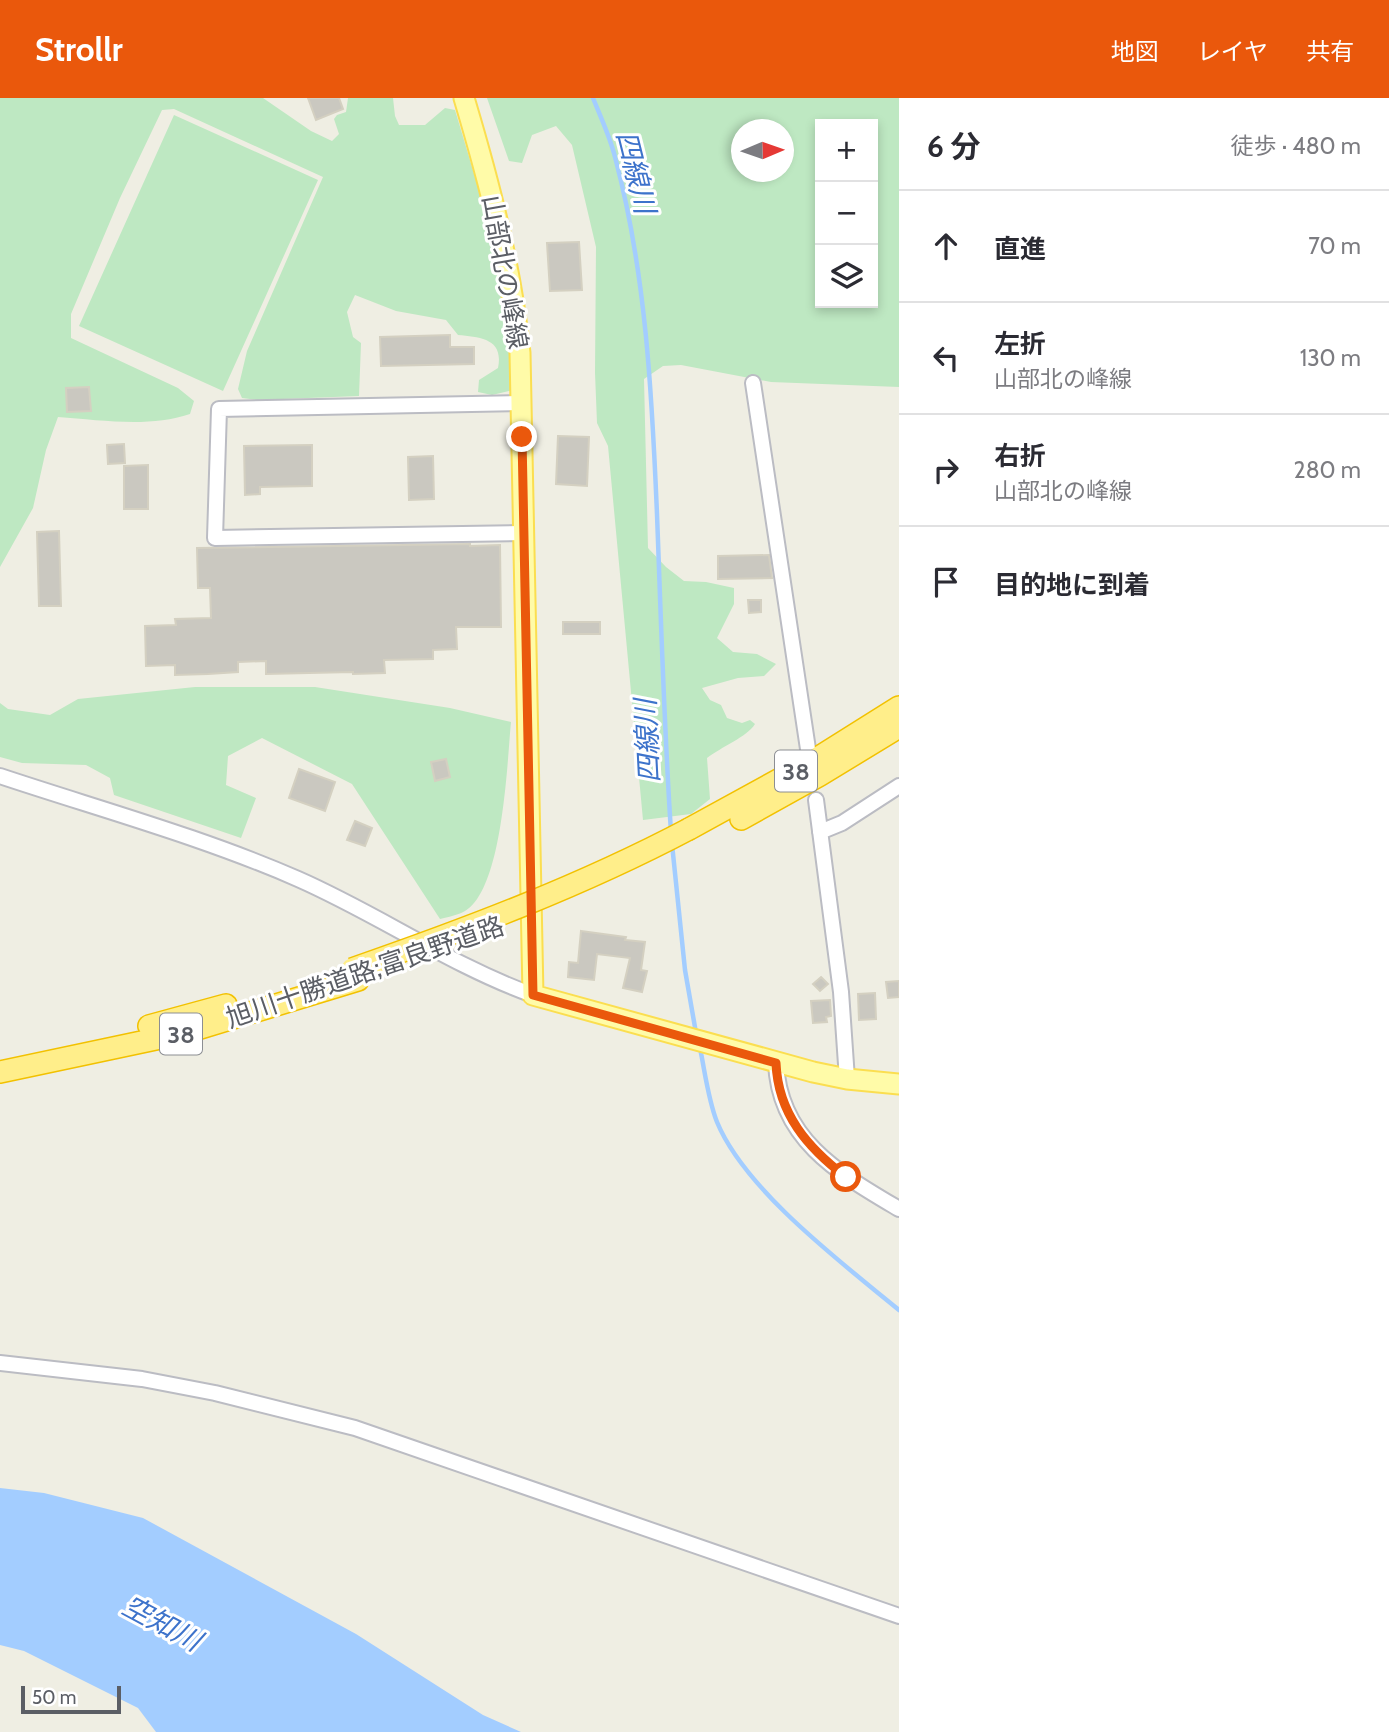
<!DOCTYPE html>
<html lang="ja">
<meta charset="utf-8">
<style>
:root{--surface:#fff;--page:#f2f2f3;--text:#2b2b33;--muted:#7c7c81;--line:#e1e1e2;--accent:#ea580c}
body{margin:0;font-family:Cabin,"Noto Sans JP",sans-serif;background:var(--page);color:var(--text)}
.controls{position:absolute;right:21px;top:21px;display:grid;overflow:hidden;border-radius:0px;box-shadow:0 4px 10px #0003}
.controls button{width:63px;height:63px;display:grid;place-items:center;padding:0;border:0;border-bottom:2px solid var(--line);background:var(--surface);color:var(--text);font:35px sans-serif}
.compass{position:absolute;left:731px;top:21px;width:63px;height:63px;border-radius:50%;background:var(--surface);box-shadow:0 4px 10px #0003;rotate:88deg}
.scale{position:absolute;left:21px;bottom:18px;width:100px;box-sizing:border-box;padding-left:7px;border:4px solid #5b5e65;border-top:0;font-size:19px;line-height:24px;white-space:nowrap;color:#5b5e65;-webkit-text-stroke:5px #fff;paint-order:stroke}
.stop{position:absolute;width:21px;height:21px;margin:-16px;border:5px solid #ea580c;border-radius:50%;background:#fff}
.stop.end{background:#ea580c;border-color:#fff;box-shadow:0 2px 7px #0008}
.list{margin:0;padding:0;list-style:none}
h2{display:flex;justify-content:space-between;align-items:center;height:91px;margin:0;padding:0 28px;font-size:30px}
h2 small{font-size:23px;font-weight:400;color:var(--muted)}
.list li{display:grid;grid-template-columns:46px 1fr auto;gap:21px;align-items:center;box-sizing:border-box;height:112px;padding:0 28px;border-top:2px solid var(--line)}
.list b{display:block;font-size:26px;white-space:nowrap}
.list p{margin:0;font-size:23px;white-space:nowrap;color:var(--muted)}
.list em{font-size:23px;font-style:normal;color:var(--muted)}
.icon{flex:none;width:38px;height:38px;fill:none;stroke:currentColor;stroke-width:2;stroke-linecap:round;stroke-linejoin:round}
.map{position:relative;flex:none;width:899px;height:1634px;overflow:hidden}
header{display:flex;align-items:center;gap:42px;box-sizing:border-box;height:98px;padding:0 35px;background:var(--accent);color:#fff}
header strong{font-size:33px}
nav{display:flex;gap:38px;margin-inline-start:auto;font-size:24px}
main{display:flex}
aside{flex:1;background:var(--surface)}
.map>svg:first-child{display:block}
.green{fill:#bee8c2;fill-rule:evenodd}
.water{fill:#a3cdff}
.lines{fill:none;stroke-linecap:round;stroke-linejoin:round}
.stream{stroke:#a3cdff;stroke-width:4.5}
.building{fill:#cac8c0;stroke:#d4d0c1;stroke-width:2}
.minor-casing{stroke:#bbbcc3;stroke-width:18}
.major-casing{stroke:#fbde50;stroke-width:23}
.highway-casing{stroke:#f2c100;stroke-width:24}
.minor{stroke:#fff;stroke-width:14}
.major{stroke:#fffba8;stroke-width:19}
.highway{stroke:#ffee8a;stroke-width:21}
.highway-bridge-casing{stroke:#f2c100;stroke-width:24;stroke-linecap:butt}
.highway-bridge{stroke:#ffee8a;stroke-width:21}
.route{stroke:#ea580c;stroke-width:9}
.labels{text-anchor:middle;dominant-baseline:central;stroke-width:6;stroke-linejoin:round;paint-order:stroke}
.shield{fill:#fff;stroke:#8c8e93;stroke-width:2}
.shield-label{font-size:24px;font-weight:bold;fill:#5b5e65}
.street-label{font-size:26px;fill:#5b5e65;stroke:#fff}
.water-label{font-size:28px;font-style:italic;fill:#3d73cb;stroke:#fff}
</style>
<header>
<strong>Strollr</strong>
<nav><a>地図</a><a>レイヤ</a><a>共有</a></nav>
</header>
<main>
<div class="map">
<svg width="899" height="1634" viewBox="0 0 899 1634">
<rect width="100%" height="100%" fill="#efeee3"/>
<path class="green" d="M0,0H263L311,33L332,43L339,36L334,21L337,17L346,14L348,0H393L395,18L399,27H425L445,10L455,12L487,119L506,196L513,292L492,297L478,294L479,282L498,270C504,241 481,239 458,237L446,222L396,213L355,197L347,214L353,239L361,245L359,298L257,302L242,300L238,291L247,253L323,79L174,11L162,12L120,100L71,216V240L178,290L194,303L190,316C149,330 101,322 58,319L46,352L33,410L0,469Z
M487,0H899V289L771,284L681,267L663,268L644,281L648,450L666,469L684,483L706,484L734,490V506L717,540L733,554L757,556L776,566L764,578L738,580L702,590L710,602L721,607L727,620L742,625L750,622L755,626C747,639 721,649 707,660L710,701L691,716L643,722L608,348L597,325L595,275L596,149L572,47L556,28L532,37L522,65L509,63ZM820,26H873V205H820ZM741,32H783V74H741Z
M174,17L318,82L223,293L79,228Z
M195,589H315L450,610L511,624C507,665 503,791 465,813C458,817 448,819 440,821L352,686L262,640L228,658L226,687L256,700L241,740L114,697L110,680L86,667L22,665L0,659V605L8,611L50,617L78,601Z"/>
<path class="water" d="M0,1390L44,1395L143,1420L356,1536L483,1617L521,1634H156L138,1610L24,1553L0,1547Z"/>
<g class="lines">
<path class="stream" d="M593,0C601,20 610,39 615,59C646,175 652,297 657,416C661,522 664,628 671,734
M672,746L685,872L696,935
M700,950C705,974 708,1001 717,1024C745,1092 842,1165 899,1212"/>
</g>
<path class="building" d="M308,0H339L343,11L316,22Z
M579,144L582,192L550,193L547,145Z
M450,237V249H474V266L381,268L380,239Z
M89,289L91,313L67,314L66,290Z
M558,338L589,339L587,388L556,386Z
M124,346L125,365L108,366L107,347Z
M312,347V388L260,389V396L245,397L244,348Z
M433,358L434,401L409,402L408,359Z
M148,367V411H124V368Z
M59,433L61,508H39L37,434Z
M470,446V448L500,447L501,529H456L457,551L433,552V561L384,562L385,575L353,576V574L266,576V563L238,564V574L208,576L175,577V567L146,568L145,528L176,527L175,521L211,520L210,490H198L197,450Z
M769,457L772,480L718,481V458Z
M748,502H761V514L749,515Z
M563,524H600V536H563Z
M446,661L450,679L435,683L431,664Z
M299,671L335,684L325,713L289,700Z
M355,723L372,730L365,748L347,742Z
M581,833L626,839L625,842L645,844L641,872L647,873L642,894L623,890L630,860L597,856L594,882L568,879L569,864L578,865Z
M821,879L828,886L820,893L813,886Z
M899,883V899L888,900L886,884Z
M875,895L876,921L859,922L858,896Z
M830,902L831,918L826,919L827,924L813,925L811,903Z"/>
<g class="lines">
<defs>
<path id="minor" d="M753,285L808,651
M521,305L219,311L215,440L525,435
M0,678C99,711 202,739 298,781C378,816 450,867 533,897
M816,702L841,894L847,981
M820,734L842,725L899,688
M776,965C779,1042 840,1076 899,1111
M0,1265L142,1281L215,1295L355,1330L899,1518"/>
<path id="major" d="M464,0C489,84 511,167 520,255L533,897L813,974L847,981L899,986"/>
<path id="highway" d="M741,721L820,677L899,629
M689,731L813,663L899,609
M149,928L226,907
M0,974L184,935L358,882"/>
</defs>
<use href="#minor" class="minor-casing"/>
<use href="#major" class="major-casing"/>
<use href="#highway" class="highway-casing"/>
<use href="#minor" class="minor"/>
<use href="#major" class="major"/>
<use href="#highway" class="highway"/>
<defs>
<path id="highway-bridge" d="M352,871C467,831 581,788 689,731"/>
</defs>
<use href="#highway-bridge" class="highway-bridge-casing"/>
<use href="#highway-bridge" class="highway-bridge"/>
</g>
<g class="lines">
<path class="route" d="M522,339L533,897L776,965C778,1016 808,1050 846,1079"/>
</g>
<g class="labels">
<g class="shield">
<rect x="775" y="652.5" width="42" height="41" rx="5"/>
<rect x="160" y="915.5" width="42" height="41" rx="5"/>
</g>
<g class="shield-label">
<text x="796" y="673">38</text>
<text x="181" y="936">38</text>
</g>
<g class="street-label">
<text transform="translate(505 174) rotate(80)">山部北の峰線</text>
<text transform="translate(365 874) rotate(-19)">旭川十勝道路;富良野道路</text>
</g>
<g class="water-label">
<text transform="translate(636 74) rotate(76)">四線川</text>
<text transform="translate(647 643) rotate(-93)">四線川</text>
<text transform="translate(162 1525) rotate(28)">空知川</text>
</g>
</g>
</svg>
<div class="controls">
<button>+</button>
<button>−</button>
<button><svg class="icon" aria-label="layers" viewBox="0 0 24 24"><path d="M12 4l9 5-9 5-9-5zM3 14l9 5 9-5"/></svg></button>
</div>
<svg class="compass" viewBox="-18 -18 36 36"><path d="M0-13l5 13h-10z" fill="#e53935"/><path d="M0 13l5-13h-10z" fill="#7c7c81"/></svg>
<div class="scale">50 m</div>
<div class="stop" style="left:846px;top:1079px"></div>
<div class="stop end" style="left:522px;top:339px"></div>
</div>
<aside>
<h2>6 分<small>徒歩 · 480 m</small></h2>
<ul class="list">
<li><svg class="icon" aria-label="ahead" viewBox="0 0 24 24"><path d="M12 20V5M6 11l6-6 6 6"/></svg><div><b>直進</b></div><em>70 m</em></li>
<li><svg class="icon" aria-label="left" viewBox="0 0 24 24"><path d="M17 20v-9H6M10 6l-5 5 5 5"/></svg><div><b>左折</b><p>山部北の峰線</p></div><em>130 m</em></li>
<li><svg class="icon" aria-label="right" viewBox="0 0 24 24"><path d="M7 20v-9h11M14 6l5 5-5 5"/></svg><div><b>右折</b><p>山部北の峰線</p></div><em>280 m</em></li>
<li><svg class="icon" aria-label="arrive" viewBox="0 0 24 24"><path d="M6 21V4h12l-3 4 3 4H6"/></svg><div><b>目的地に到着</b></div></li>
</ul>
</aside>
</main>
